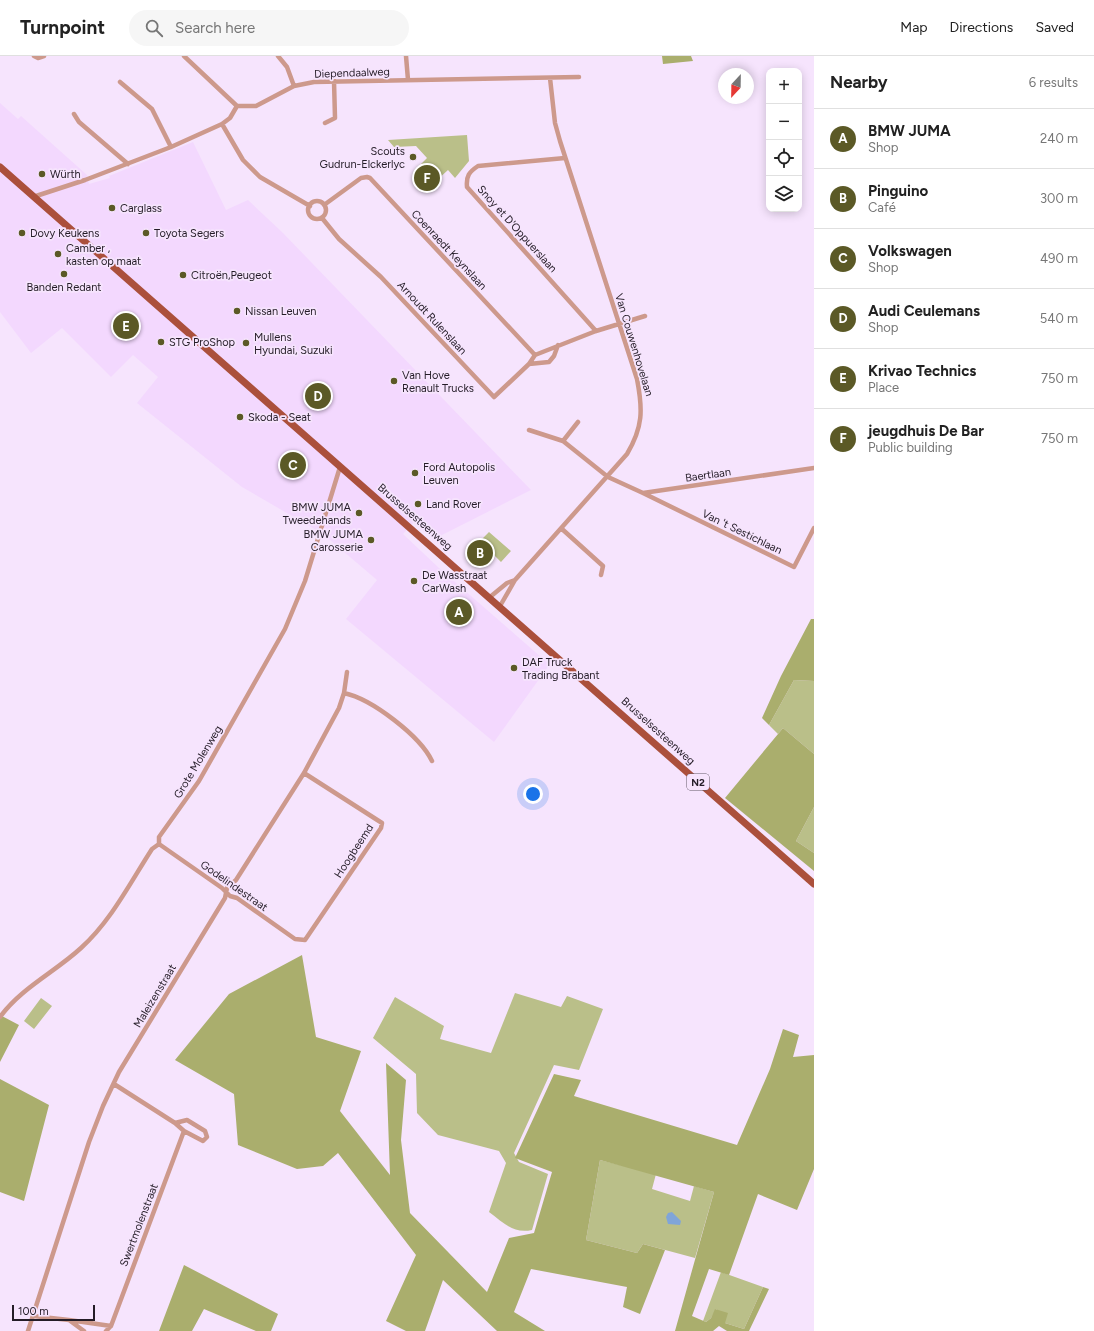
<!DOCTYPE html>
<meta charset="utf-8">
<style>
:root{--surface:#fff;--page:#f6f6f6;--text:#222;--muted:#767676;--line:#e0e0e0;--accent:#5b5926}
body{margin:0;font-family:Figtree,sans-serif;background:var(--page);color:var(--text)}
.controls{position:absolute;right:12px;top:12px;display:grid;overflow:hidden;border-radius:8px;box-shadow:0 2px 10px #0003}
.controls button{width:36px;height:36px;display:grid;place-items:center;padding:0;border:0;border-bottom:1px solid var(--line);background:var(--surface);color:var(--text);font:20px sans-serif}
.compass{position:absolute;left:718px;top:12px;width:36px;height:36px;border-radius:50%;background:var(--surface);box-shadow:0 2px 10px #0003;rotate:202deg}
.scale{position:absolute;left:12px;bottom:10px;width:83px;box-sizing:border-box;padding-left:4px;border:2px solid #241c27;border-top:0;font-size:11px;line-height:14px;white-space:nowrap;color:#241c27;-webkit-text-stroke:3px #f6e4fd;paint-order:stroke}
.you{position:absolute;left:533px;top:738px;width:14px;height:14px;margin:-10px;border:3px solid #fff;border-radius:50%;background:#1a73e8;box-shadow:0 0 0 6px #1a73e833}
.badge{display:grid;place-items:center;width:26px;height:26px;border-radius:50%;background:var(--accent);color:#fff;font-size:13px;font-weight:700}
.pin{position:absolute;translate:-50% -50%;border:2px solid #fff;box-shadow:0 1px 4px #0006}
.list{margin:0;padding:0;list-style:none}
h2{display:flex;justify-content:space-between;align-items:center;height:52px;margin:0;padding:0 16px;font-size:17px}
h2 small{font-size:13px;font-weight:400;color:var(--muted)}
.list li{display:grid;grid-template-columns:26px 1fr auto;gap:12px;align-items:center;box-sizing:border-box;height:60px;padding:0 16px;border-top:1px solid var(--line)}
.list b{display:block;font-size:15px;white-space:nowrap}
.list p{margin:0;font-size:13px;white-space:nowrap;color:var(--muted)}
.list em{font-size:13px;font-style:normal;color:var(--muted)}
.icon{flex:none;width:22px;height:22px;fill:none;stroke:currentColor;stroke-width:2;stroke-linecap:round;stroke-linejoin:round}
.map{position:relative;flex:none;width:814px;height:1275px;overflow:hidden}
header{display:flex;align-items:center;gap:24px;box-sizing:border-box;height:56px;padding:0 20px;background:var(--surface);border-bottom:1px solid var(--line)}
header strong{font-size:19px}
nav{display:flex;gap:22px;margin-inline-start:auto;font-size:14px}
.search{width:280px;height:36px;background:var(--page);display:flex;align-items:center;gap:10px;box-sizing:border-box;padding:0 14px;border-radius:22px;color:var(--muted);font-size:15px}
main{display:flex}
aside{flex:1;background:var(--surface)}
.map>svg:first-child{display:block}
.built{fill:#f3d8fe}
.green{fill:#babf89}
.forest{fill:#aaae6d}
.water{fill:#80a5d9}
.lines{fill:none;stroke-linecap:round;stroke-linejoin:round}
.street{stroke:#cd998c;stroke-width:4.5}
.primary{stroke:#ab503c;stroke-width:7}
.poi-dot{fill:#5b5926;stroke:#f6e4fd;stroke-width:1.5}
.labels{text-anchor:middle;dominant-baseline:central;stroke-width:3.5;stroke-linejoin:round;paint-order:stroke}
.shield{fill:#f6e4fd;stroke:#635867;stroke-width:1}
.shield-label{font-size:10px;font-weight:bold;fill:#241c27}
.street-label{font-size:11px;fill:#241c27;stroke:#f6e4fd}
.poi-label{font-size:11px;fill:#241c27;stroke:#f6e4fd;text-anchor:start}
</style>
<header>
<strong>Turnpoint</strong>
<div class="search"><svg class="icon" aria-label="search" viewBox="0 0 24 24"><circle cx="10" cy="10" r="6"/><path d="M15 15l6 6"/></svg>Search here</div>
<nav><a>Map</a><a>Directions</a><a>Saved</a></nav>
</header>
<main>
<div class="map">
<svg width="814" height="1275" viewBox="0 0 814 1275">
<rect width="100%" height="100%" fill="#f6e4fd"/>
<path class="built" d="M0,47L18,63L21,60L87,119L89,128L110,122L109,120L193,86L226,154L248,144L283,177L531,434L434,483L415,465L403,478L439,512L549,608L558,602L550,608L494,686L346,563L377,524L323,478L242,431L137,347L158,321L133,299L111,321L62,272L31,297L0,256Z"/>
<path class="green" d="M467,79L469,105L455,122L448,114L436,125L421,108L427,102L416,90L394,91L388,84Z
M489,476L511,495L501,506L494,499L492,501L488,498L491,491L482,483Z
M794,624L814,625V698L783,672L778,678L769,669Z
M814,751V797L796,785Z
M515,937L561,951L567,940L603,953L579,1014L554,1009L514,1097L519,1106L548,1118L532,1174C513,1178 504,1167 489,1156L506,1107L499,1095L438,1079L417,1057L416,1018L373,982L395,941L444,970L440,983L491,997Z
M41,942L52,950L34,973L24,965Z
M600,1104L656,1118L652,1133L690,1145L694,1130L714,1136L695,1202L643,1188L637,1197L586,1184Z
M721,1216L763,1231L744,1273L725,1267L716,1253L711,1262L706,1266L703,1265Z"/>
<path class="forest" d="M662,0H691L693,5L663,8Z
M811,563H814V625L794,624L769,669L762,662L781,620Z
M783,672L814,698V751L796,785L814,797V815L725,742Z
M302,899L316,981L361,995L340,1055L390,1119L386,1007L406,1024L401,1084L410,1157L487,1236L509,1182L534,1177L552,1116L515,1102L554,1018L581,1024L574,1040L737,1089L770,1013L783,973L799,979L793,1001L814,999V1113L797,1154L758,1138L729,1219L709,1213L692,1260L706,1266L711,1262L715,1253L728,1257L725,1267L744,1273L763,1231L769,1233L749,1275H727L719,1270L713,1275H675L714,1136L600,1104L586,1184L637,1197L643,1188L665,1194L640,1258L623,1251L627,1231L531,1213L514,1256L545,1275H497L443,1224L425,1275H406L386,1265L416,1199L338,1097L323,1110L297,1113L238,1089L234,1038L175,1004L229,938Z
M0,959L19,969L0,1006Z
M0,1023L49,1049L24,1145L0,1136Z
M184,1209L278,1258L271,1275H256L204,1253L192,1275H159Z"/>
<path class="water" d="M672,1156L681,1165L680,1169L668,1168L666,1161L668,1157Z"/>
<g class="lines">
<path class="street" d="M34,0L38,2L44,0
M184,0L237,50
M278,0L287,11L294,30
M406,0L408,24
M120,26L152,53L171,91
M237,50H256L294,30L314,26L579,21
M74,58L79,66L128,108
M325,67L335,62L334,25
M222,68L243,104L260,121L310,150
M565,102L478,110C469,116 466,120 467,131L596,275
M33,141L85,124L171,91L222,68L230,62L237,50
M308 154a9 9 0 1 1 18 0a9 9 0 1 1-18 0Z
M324,149L361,122L367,121L370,122L535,299L596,275L645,260
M322,162L339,183L381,221L494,341L529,308L535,299
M529,308L549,306L554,300L558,289
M578,366L563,385L608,421L643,437L814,412
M529,374L563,385
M643,437L794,511L814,472
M562,473L603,510L601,519
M490,541L507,527L515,524
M500,550L515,524L627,398C643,371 643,354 637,323L560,85L555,67L550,22
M344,637C372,643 420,680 432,705
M159,788V781L199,725L285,573L305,525L340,411
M159,788L222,832L230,840L237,842L295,883L305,884L381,772L382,767L304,717
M0,961C21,932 55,916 81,892C111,865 130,827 152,793L159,788
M114,1028L175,1067
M187,1064L205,1075L207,1081L203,1085L184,1075L175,1067Z
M33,1260L69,1264
M111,1270L184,1075
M28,1275L89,1086L103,1050L119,1016L225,842L227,832L236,824L304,717L339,652L344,637L347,616
M84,1275L69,1264L111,1270L106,1275"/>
<path class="primary" d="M0,111L814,828"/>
</g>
<g class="poi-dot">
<circle cx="413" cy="101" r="4"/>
<circle cx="42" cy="118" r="4"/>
<circle cx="112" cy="152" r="4"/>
<circle cx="22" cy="177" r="4"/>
<circle cx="146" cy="177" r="4"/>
<circle cx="58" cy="198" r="4"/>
<circle cx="64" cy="218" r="4"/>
<circle cx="183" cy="219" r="4"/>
<circle cx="237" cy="255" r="4"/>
<circle cx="161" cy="286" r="4"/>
<circle cx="246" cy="287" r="4"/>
<circle cx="394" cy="325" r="4"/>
<circle cx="240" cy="361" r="4"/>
<circle cx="415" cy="417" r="4"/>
<circle cx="418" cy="448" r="4"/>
<circle cx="359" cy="457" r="4"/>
<circle cx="371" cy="484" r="4"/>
<circle cx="414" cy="525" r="4"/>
<circle cx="514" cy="612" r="4"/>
</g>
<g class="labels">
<rect class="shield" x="687" y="718" width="22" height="16" rx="3"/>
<g class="shield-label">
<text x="698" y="726">N2</text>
</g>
<g class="street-label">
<text transform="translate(352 17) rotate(-2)">Diependaalweg</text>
<text transform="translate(517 173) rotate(48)">Snoy et D'Oppuerslaan</text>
<text transform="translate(449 194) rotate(47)">Coenraedt Keynslaan</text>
<text transform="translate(432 262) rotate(47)">Arnoudt Rulenslaan</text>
<text transform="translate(634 289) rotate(73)">Van Couwenhovelaan</text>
<text transform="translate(708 419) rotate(-8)">Baertlaan</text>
<text transform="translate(415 461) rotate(41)">Brusselsesteenweg</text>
<text transform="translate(742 476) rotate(26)">Van 't Sestichlaan</text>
<text transform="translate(658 675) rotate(42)">Brusselsesteenweg</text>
<text transform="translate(198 706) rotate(-59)">Grote Molenweg</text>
<text transform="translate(354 795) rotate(-57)">Hoogbeemd</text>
<text transform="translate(234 830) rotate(35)">Godelindestraat</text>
<text transform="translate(155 940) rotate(-59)">Maleizenstraat</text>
<text transform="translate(139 1169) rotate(-69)">Swertmolenstraat</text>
</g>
<g class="poi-label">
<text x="405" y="95" text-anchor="end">Scouts<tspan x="405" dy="13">Gudrun-Elckerlyc</tspan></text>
<text x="50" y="118">Würth</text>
<text x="120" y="152">Carglass</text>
<text x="30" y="177">Dovy Keukens</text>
<text x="154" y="177">Toyota Segers</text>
<text x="66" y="192">Camber ,<tspan x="66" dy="13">kasten op maat</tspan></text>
<text x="191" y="219">Citroën,Peugeot</text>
<text x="64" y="231" text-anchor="middle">Banden Redant</text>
<text x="245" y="255">Nissan Leuven</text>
<text x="254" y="281">Mullens<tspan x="254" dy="13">Hyundai, Suzuki</tspan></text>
<text x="169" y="286">STG ProShop</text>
<text x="402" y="319">Van Hove<tspan x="402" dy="13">Renault Trucks</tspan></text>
<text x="248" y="361">Skoda - Seat</text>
<text x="423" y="411">Ford Autopolis<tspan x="423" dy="13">Leuven</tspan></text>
<text x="426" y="448">Land Rover</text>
<text x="351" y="451" text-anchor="end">BMW JUMA<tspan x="351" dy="13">Tweedehands</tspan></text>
<text x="363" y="478" text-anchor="end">BMW JUMA<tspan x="363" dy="13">Carosserie</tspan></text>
<text x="422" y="519">De Wasstraat<tspan x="422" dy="13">CarWash</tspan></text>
<text x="522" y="606">DAF Truck<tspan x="522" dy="13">Trading Brabant</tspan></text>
</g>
</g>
</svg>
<div class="controls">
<button>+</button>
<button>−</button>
<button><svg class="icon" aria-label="locate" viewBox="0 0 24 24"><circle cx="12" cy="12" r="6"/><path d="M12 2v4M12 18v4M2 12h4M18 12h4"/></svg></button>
<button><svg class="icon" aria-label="layers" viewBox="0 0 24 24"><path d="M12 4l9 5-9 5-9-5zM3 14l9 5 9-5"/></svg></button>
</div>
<svg class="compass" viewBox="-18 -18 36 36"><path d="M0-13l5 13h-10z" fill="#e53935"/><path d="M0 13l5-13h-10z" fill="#767676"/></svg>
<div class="scale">100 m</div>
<div class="you"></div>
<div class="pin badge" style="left:459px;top:556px">A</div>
<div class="pin badge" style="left:480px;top:497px">B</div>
<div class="pin badge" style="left:293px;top:409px">C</div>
<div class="pin badge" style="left:318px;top:340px">D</div>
<div class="pin badge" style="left:126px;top:270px">E</div>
<div class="pin badge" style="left:427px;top:122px">F</div>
</div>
<aside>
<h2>Nearby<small>6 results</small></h2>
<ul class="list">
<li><span class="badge">A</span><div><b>BMW JUMA</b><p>Shop</p></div><em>240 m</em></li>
<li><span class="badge">B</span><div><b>Pinguino</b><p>Café</p></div><em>300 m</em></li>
<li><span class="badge">C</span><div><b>Volkswagen</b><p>Shop</p></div><em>490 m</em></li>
<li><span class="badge">D</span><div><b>Audi Ceulemans</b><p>Shop</p></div><em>540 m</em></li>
<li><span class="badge">E</span><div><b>Krivao Technics</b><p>Place</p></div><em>750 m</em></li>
<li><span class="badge">F</span><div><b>jeugdhuis De Bar</b><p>Public building</p></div><em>750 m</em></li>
</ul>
</aside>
</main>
